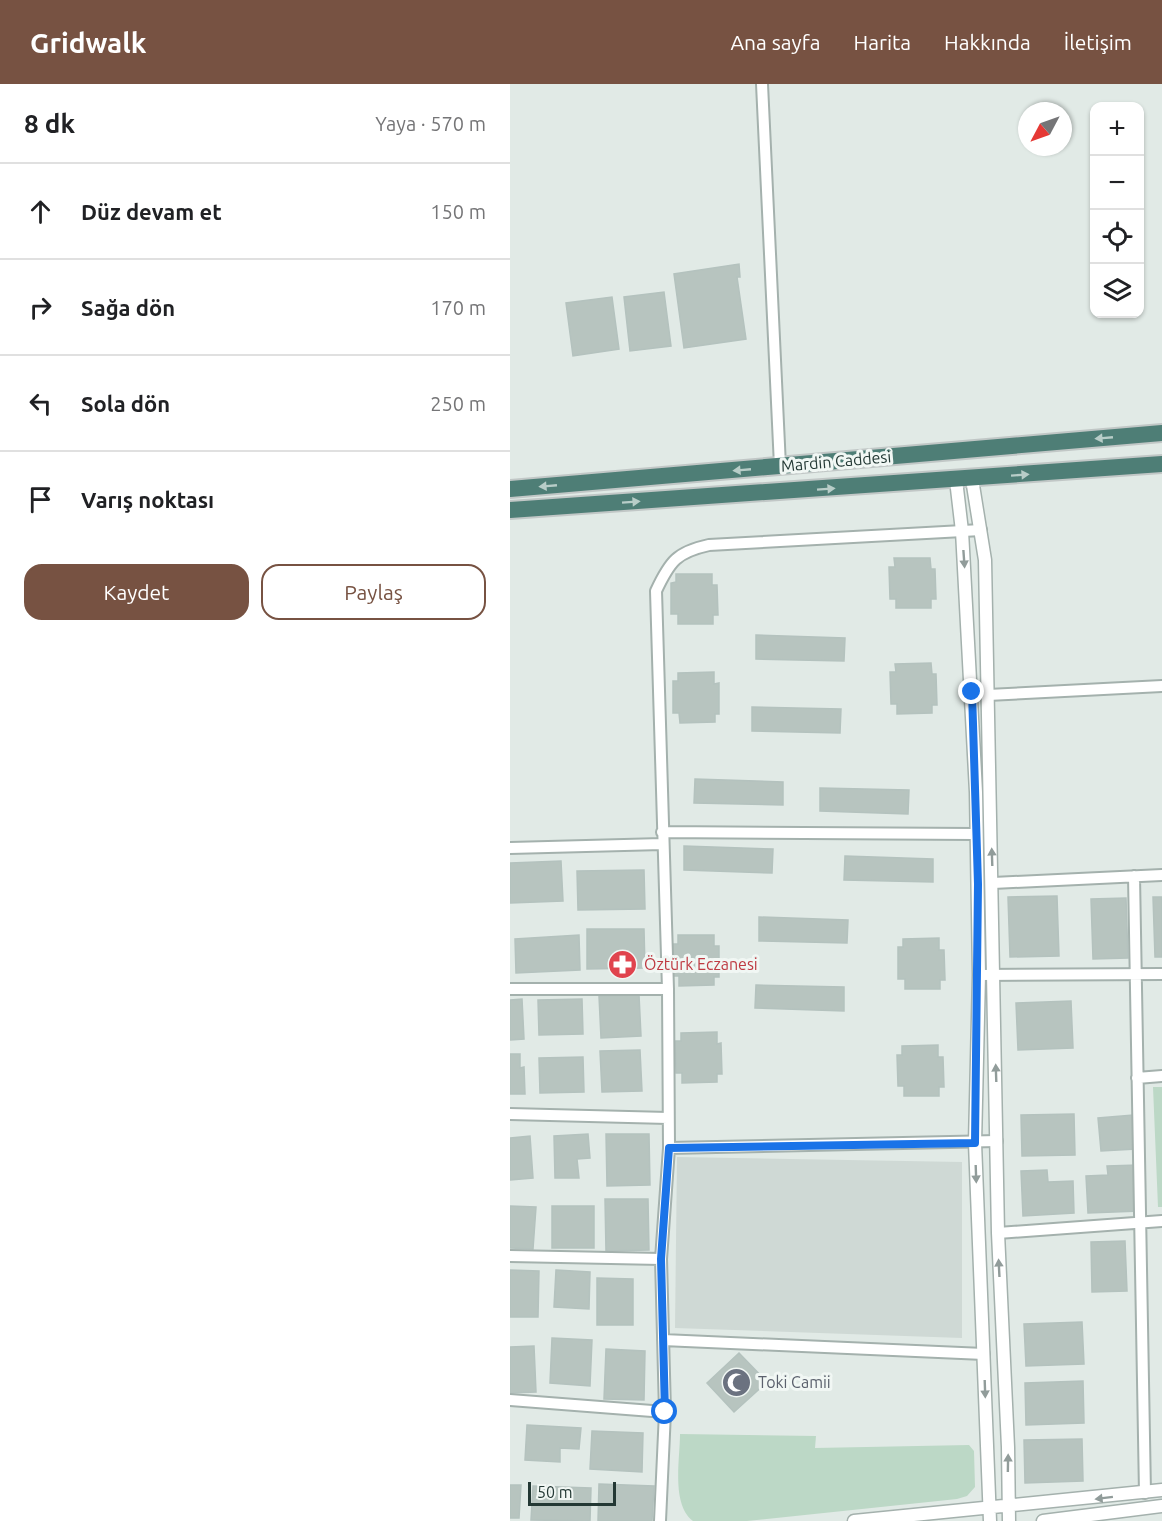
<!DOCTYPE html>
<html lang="tr">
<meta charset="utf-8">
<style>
:root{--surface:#fff;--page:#f6f6f6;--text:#202124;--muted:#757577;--line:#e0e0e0;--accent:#775242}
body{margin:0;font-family:Ubuntu,sans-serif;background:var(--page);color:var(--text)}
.controls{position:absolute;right:18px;top:18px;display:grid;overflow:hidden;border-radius:12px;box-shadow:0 2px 4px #0004}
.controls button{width:54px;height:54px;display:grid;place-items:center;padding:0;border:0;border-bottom:2px solid var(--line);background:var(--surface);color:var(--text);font:30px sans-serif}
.compass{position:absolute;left:508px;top:18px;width:54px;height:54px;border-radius:50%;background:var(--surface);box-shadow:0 2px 4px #0004;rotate:229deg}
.scale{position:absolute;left:18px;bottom:15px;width:88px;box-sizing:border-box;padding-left:6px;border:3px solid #233834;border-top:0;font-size:16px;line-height:21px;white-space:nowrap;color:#233834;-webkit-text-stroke:4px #f1f7f4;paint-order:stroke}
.stop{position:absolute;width:18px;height:18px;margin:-14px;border:4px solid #1a73e8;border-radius:50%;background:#fff}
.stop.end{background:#1a73e8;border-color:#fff;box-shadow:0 2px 6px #0008}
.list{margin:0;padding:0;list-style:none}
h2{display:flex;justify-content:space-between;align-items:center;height:78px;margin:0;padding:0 24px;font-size:26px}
h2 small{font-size:20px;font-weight:400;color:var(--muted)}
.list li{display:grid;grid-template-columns:39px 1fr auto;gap:18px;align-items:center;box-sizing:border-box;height:96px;padding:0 24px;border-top:2px solid var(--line)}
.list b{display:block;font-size:22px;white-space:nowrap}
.list em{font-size:20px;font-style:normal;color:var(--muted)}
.actions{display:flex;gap:12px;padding:18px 24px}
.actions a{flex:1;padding:14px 0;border:2px solid var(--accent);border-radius:18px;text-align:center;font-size:21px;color:var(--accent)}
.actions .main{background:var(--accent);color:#fff}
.icon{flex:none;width:33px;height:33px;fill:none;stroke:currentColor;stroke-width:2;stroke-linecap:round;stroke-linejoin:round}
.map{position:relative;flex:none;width:652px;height:1437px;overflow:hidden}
header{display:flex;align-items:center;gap:36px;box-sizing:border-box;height:84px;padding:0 30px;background:var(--accent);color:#fff}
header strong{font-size:28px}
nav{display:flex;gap:33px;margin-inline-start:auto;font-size:21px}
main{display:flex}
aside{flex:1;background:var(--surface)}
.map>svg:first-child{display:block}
.built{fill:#cfd9d5}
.green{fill:#bcd8c6}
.building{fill:#b7c4bf;stroke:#b4c2be;stroke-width:1.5}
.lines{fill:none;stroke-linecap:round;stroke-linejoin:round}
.minor-casing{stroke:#a4b1ad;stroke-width:14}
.tertiary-casing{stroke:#a4b1ad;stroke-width:15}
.trunk-casing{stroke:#c1c7c6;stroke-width:20}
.minor{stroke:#fff;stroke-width:10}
.tertiary{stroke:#fff;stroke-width:12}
.trunk{stroke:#4e7e76;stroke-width:16}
.oneway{fill:#b8cdc8}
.oneway2{fill:#919c9a}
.route{stroke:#1a73e8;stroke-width:8}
.labels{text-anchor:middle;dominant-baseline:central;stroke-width:6;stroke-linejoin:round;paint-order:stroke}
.street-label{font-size:16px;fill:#233834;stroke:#f1f7f4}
.health-label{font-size:16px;fill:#be3a42;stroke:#f1f7f4;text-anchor:start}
.worship-label{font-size:16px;fill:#5b616d;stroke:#f1f7f4;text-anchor:start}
</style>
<header>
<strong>Gridwalk</strong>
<nav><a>Ana sayfa</a><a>Harita</a><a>Hakkında</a><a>İletişim</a></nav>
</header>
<main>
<aside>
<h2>8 dk<small>Yaya · 570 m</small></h2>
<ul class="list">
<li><svg class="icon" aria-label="ahead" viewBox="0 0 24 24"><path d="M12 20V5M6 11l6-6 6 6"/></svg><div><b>Düz devam et</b></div><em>150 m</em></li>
<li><svg class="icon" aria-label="right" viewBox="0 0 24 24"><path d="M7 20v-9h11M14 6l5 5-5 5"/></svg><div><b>Sağa dön</b></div><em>170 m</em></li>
<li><svg class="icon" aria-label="left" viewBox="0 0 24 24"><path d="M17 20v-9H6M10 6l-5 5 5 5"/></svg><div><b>Sola dön</b></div><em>250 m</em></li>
<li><svg class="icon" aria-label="arrive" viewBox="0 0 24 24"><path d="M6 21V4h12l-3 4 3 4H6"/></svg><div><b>Varış noktası</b></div></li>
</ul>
<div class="actions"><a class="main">Kaydet</a><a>Paylaş</a></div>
</aside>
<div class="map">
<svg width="652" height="1437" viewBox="0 0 652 1437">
<rect width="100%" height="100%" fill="#e1eae6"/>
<path class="built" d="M167,1073L452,1078V1254L165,1244Z"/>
<path class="green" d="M643,1003H652V1123H648Z
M170,1350L306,1352L305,1364L459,1361L464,1367L465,1403L457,1412L447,1415L237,1437H183C161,1420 170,1376 170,1350Z"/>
<path class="building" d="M229,180L230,193H227L236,255L174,264L164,190Z
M154,208L161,262L120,267L114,213Z
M102,213L109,265L63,272L56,219Z
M384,474H420L421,485H425L426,515H421V524H386V515H380L379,483H385Z
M166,490H202V501H207L208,531H203V540H168V530H161V499L166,498Z
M246,551L335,554L334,577L246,575Z
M421,579L422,590H426L427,621H422V629L387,630V620H381L380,588H386L385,580Z
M204,588V600L209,599V630H205V638L170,639L169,629H163V597H168V589Z
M242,623L331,625L330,649L242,647Z
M185,695L273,698V721L184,719Z
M310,704L399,706L398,730L310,727Z
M174,762L263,765L262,789L174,786Z
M335,772L423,775V798L334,796Z
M51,777L53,817L0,819V779Z
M134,786L135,825L68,826L67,787Z
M547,812L549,872L500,873L498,813Z
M643,813H652V873H645Z
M616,814L618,874L583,875L581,815Z
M249,833L338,836L337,859L249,857Z
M77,845H134L135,884L77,885Z
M69,851L70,886L6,889L5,855Z
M168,851H204V862H209V893H204V901L169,902V892H163L162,860H168Z
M429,854V866H434L435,896H430V905H395V895H388V863H393V855Z
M246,901L334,903V927L245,924Z
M129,911L131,952L91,954L89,912Z
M12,915L14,955L0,956V916Z
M72,915L73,950L29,951L28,916Z
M561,917L563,964L508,966L506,919Z
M207,948V960L211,959L212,990H207V998L172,999V989H166L165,957H171V949Z
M428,961V973H433L434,1003H429V1012H394V1002H388L387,971H392V962Z
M130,966L132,1007L92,1008L90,967Z
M0,970H10V984L14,983L15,1010H0Z
M73,973L74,1008L30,1009L29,974Z
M564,1030L565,1071L512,1072L511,1031Z
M623,1031L626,1065L591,1067L588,1034Z
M78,1050L80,1074L67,1075L69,1094H45L44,1052Z
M96,1050H139L140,1101L97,1102Z
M20,1052L23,1094L0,1096V1054Z
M628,1081L630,1127L578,1129L576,1092L598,1091L597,1082Z
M537,1086L538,1098L563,1097L564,1129L513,1132L511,1087Z
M95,1115H138L139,1166L96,1167Z
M0,1122L26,1123L23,1165L0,1164Z
M42,1122H84V1164H42Z
M615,1157L617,1207L582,1208L581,1158Z
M0,1186L29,1187L28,1233H0Z
M46,1186L80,1188L79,1225L44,1223Z
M87,1194L123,1195V1241H87Z
M572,1238L574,1280L516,1282L514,1240Z
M42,1254L82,1256L80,1302L40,1299Z
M24,1262L26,1308L0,1309V1263Z
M96,1265L135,1267L134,1316L94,1315Z
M229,1269L257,1298L224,1328L197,1299Z
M573,1297L574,1339L516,1341L515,1299Z
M17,1341L71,1344L69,1365L50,1364V1378L15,1376Z
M82,1347L133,1349L132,1388L80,1385Z
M572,1355L573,1397L515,1399L514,1356Z
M89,1400L144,1402L142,1437H88Z
M0,1401H11L9,1434H0Z
M23,1402L81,1404L80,1437L21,1436Z"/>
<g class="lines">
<defs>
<path id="minor" d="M252,0L270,382
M478,611L652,602
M152,748L465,750
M0,764L152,760
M624,792L635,1409
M483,799L652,791
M469,891L652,890
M0,905H158
M627,994L652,992
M0,1030L158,1034
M159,1064L487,1057
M488,1149L652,1137
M0,1172L151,1175
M153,1256L474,1270
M0,1316L155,1328
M150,1437L155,1328L151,1175L159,1064L158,905L146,507C160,477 167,468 199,461L471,446"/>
<path id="tertiary" d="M462,395L475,476L488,1149L498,1363L499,1437
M446,396L452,447L466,708L469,891L465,1059L480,1437
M344,1437L652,1406
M533,1437L652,1422"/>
<path id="trunk" d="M0,405L652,349
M0,426L652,380"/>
</defs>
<use href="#minor" class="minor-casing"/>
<use href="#tertiary" class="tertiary-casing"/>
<use href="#trunk" class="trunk-casing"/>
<use href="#minor" class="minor"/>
<use href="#tertiary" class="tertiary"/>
<use href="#trunk" class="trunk"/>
</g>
<defs><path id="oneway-solid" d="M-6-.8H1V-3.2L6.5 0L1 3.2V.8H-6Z" transform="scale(1.5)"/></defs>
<g class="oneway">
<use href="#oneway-solid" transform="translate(594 354) rotate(175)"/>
<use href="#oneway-solid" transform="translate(232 386) rotate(175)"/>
<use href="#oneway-solid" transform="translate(510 391) rotate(-4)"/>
<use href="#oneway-solid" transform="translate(38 402) rotate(175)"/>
<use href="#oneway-solid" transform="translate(316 405) rotate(-4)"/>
<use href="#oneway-solid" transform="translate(121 418) rotate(-4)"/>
</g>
<g class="oneway2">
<use href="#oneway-solid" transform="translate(454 475) rotate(86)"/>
<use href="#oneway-solid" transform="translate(482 773) rotate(-92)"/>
<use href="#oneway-solid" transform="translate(486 989) rotate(-92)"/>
<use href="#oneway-solid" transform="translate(466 1090) rotate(88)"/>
<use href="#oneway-solid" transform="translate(489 1184) rotate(-93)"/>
<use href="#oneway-solid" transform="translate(475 1305) rotate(88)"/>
<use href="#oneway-solid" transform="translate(498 1379) rotate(-89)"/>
<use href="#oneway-solid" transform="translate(594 1414) rotate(173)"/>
</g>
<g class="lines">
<path class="route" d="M155,1328L151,1175L159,1064L465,1059L468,800L462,608"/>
</g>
<defs>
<symbol id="pharmacy-disc" viewBox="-11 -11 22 22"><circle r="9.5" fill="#e0444e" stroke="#f1f7f4"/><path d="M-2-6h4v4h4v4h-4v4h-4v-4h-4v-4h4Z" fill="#fff"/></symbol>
<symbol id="mosque-disc" viewBox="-11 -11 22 22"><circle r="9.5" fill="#6b7280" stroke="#f1f7f4"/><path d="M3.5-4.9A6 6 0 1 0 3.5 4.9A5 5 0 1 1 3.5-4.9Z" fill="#fff"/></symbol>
</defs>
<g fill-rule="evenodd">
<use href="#pharmacy-disc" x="96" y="864" width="33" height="33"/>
<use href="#mosque-disc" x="210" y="1282" width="33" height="33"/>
</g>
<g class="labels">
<g class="street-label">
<text transform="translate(326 377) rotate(-5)">Mardin Caddesi</text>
</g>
<g class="health-label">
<text x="134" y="880">Öztürk Eczanesi</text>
</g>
<g class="worship-label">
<text x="248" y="1298">Toki Camii</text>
</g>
</g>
</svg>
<div class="controls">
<button>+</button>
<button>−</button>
<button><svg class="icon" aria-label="locate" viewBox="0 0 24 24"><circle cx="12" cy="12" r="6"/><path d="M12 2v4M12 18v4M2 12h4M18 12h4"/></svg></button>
<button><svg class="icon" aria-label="layers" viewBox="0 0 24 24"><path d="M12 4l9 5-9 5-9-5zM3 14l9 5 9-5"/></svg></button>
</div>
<svg class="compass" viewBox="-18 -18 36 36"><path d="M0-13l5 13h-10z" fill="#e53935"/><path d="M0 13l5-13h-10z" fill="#757577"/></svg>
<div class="scale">50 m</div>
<div class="stop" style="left:155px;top:1328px"></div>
<div class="stop end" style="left:462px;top:608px"></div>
</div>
</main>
